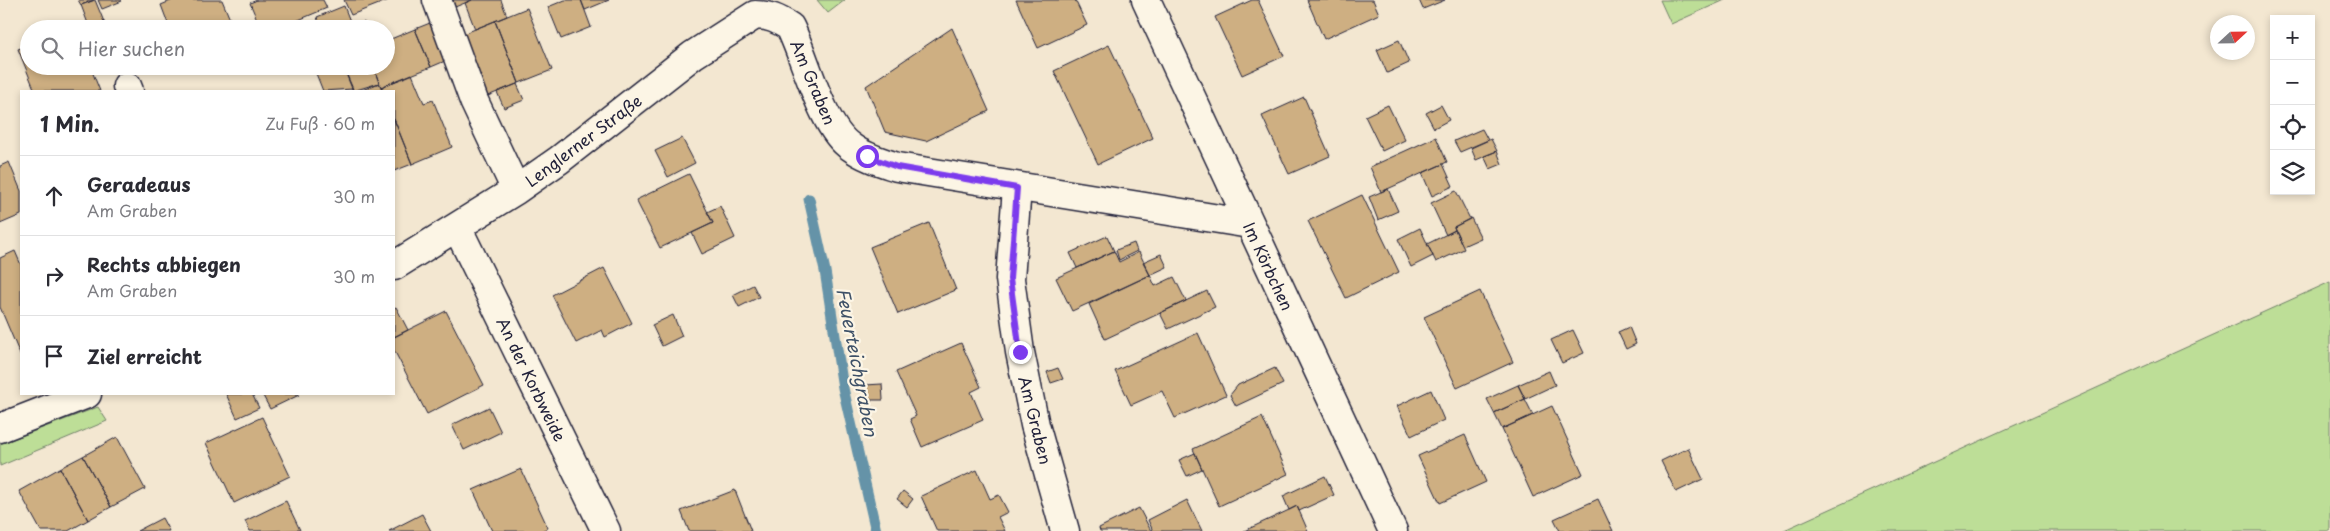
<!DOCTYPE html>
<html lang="de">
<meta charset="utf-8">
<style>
:root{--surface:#fff;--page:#f2f2f3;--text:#2b2b33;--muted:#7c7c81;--line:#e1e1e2}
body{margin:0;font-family:"Playpen Sans",sans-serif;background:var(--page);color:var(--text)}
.controls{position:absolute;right:15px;top:15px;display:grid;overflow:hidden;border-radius:0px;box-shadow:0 2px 8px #0003}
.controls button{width:45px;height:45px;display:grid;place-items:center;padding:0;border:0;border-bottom:1px solid var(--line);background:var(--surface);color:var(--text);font:25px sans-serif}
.compass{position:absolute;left:2210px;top:15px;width:45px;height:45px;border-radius:50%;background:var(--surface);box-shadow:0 2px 8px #0003;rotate:68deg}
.stop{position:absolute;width:15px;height:15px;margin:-11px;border:4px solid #7c3aed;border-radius:50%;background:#fff}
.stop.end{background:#7c3aed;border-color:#fff;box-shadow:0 1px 5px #0008}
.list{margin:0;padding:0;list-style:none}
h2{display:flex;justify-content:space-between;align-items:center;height:65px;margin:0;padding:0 20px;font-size:21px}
h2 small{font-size:16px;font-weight:400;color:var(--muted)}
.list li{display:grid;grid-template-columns:32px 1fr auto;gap:15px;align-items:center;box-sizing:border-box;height:80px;padding:0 20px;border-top:1px solid var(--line)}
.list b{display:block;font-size:19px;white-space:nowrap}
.list p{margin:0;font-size:16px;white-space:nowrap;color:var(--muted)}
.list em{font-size:16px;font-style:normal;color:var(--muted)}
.icon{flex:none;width:28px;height:28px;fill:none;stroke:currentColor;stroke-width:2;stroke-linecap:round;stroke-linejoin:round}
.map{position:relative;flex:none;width:2330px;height:531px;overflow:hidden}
.search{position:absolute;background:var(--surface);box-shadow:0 2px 8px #0003;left:20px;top:20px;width:375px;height:55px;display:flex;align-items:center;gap:12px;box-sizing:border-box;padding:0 18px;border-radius:28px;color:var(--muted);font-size:19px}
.panel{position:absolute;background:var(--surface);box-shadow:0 2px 8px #0003;left:20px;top:90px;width:375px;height:305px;border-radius:0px}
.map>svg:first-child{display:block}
.green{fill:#bdde97;stroke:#708069}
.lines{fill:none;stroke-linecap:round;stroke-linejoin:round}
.stream{stroke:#6593a8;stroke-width:11}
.building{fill:#ceaf82;stroke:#22223b}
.minor-casing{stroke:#22223b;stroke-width:31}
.minor{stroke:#fcf5e5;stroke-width:28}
.route{stroke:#7c3aed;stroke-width:6}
.labels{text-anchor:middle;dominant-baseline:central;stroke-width:4.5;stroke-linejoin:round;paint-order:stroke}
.street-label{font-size:16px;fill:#22223b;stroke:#fcf5e5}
.water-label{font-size:18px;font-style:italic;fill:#3e5168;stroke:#fcf5e5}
</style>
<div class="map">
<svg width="2330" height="531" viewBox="0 0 2330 531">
<rect width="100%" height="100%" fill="#f3e7d1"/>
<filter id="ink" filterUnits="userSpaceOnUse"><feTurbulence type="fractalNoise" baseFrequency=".02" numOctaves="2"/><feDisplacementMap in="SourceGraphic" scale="10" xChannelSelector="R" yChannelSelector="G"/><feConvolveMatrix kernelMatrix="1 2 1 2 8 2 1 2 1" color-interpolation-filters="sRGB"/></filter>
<g filter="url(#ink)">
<path class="green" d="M817,0H845L828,13Z
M1660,0H1725L1671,24Z
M2330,282V531H1782Z
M98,407L107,421L0,466V444Z"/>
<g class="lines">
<path class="stream" d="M809,199L825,271L843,388L876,531"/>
</g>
<path class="building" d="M78,0H94L81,5Z
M95,0L107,29H90L81,5Z
M98,0H121L122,1L102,9Z
M173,0H222L234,29H170L161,5Z
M257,0H323L327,8L277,29H261L250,3Z
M344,0H389L351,15Z
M453,0H472L455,7Z
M472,0H501L507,16L475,29L465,3Z
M565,0H581L591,27L561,39L548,7Z
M581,0H609L585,10Z
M1016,0H1075L1087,25L1038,48Z
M1252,0H1258L1284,56L1242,75L1215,17Z
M1307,0H1373L1379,14L1324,39Z
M1419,0H1445L1423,9Z
M344,6L353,29H321L317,17Z
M527,8L552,70L519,83L495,21Z
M495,21L519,83L483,98L458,36Z
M364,22L367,29H353V27Z
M430,23L445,61L431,67L415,29Z
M952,28L989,111L926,141L885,132L866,86Z
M415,29L431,67L381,87L373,66H386V41Z
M1399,40L1409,63L1387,73L1377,50Z
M29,45V66H90L100,91H35L18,49Z
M1109,45L1153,138L1098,164L1054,71Z
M313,66H343L353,89L323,91Z
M343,66H373L379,83L353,91Z
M412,74L424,103L433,100L452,147L412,164L394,119V91H383L381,87Z
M379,83L383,91H360Z
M517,84L524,100L504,108L497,92Z
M1304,97L1330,156L1289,174L1262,116Z
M1388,105L1405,140L1382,151L1365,116Z
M1441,105L1449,120L1434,128L1426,113Z
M394,119L412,164L394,171Z
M1482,129L1488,140L1460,152L1454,141Z
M1436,137L1447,162L1381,192L1370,167Z
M682,138L695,163L668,177L655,151Z
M1491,139L1497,151L1476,160L1471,148Z
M1497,151L1502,164L1490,169L1484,156Z
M9,162L21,191V215L0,224V166Z
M1443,164L1453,186L1432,196L1422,173Z
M689,174L713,223L660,248L636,200Z
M1388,189L1398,211L1378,220L1369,197Z
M1456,191L1470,219L1454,227L1455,230L1446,235L1431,203Z
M1362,195L1399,272L1346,298L1308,221Z
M720,206L735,238L702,254L692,233L713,223L707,212Z
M1471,218L1481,238L1463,246L1454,227Z
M929,223L956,290L898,314L870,247Z
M1420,228L1433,256L1411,267L1398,239Z
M1455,230L1464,249L1436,262L1427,244Z
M1107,236L1114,251L1077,268L1070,253Z
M1134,243L1137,251L1119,260L1116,250Z
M15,251L21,265V357L0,307V258Z
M1114,251L1119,262L1139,252L1150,275L1072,311L1056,278Z
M1161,254L1167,267L1150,275L1143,262Z
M604,268L632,323L605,337L602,330L576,343L552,295Z
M1150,275L1155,286L1174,277L1186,301L1105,339L1089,304Z
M753,285L759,297L739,307L733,295Z
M1207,291L1215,307L1168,329L1160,313Z
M1480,291L1513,362L1457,388L1424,317Z
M396,307L408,330L394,337V308Z
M446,311L484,385L427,414L394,350V337Z
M673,315L682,336L662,346L652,325Z
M1629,327L1636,344L1626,349L1618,332Z
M1573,330L1584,353L1562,363L1551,340Z
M1198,333L1226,395L1175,418L1162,391L1131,405L1115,371Z
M961,343L981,387L971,392L983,420L922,447L910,419L916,416L896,372Z
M1058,368L1063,379L1051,383L1047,372Z
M1275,368L1283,384L1236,406L1230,395L1238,385Z
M1549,371L1555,385L1525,399L1518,385Z
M882,384L883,400H866L865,385Z
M1518,385L1525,399L1494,413L1487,399Z
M1431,390L1444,420L1411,436L1397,406Z
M226,394H252L259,408L237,418Z
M262,394H299V395L270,409Z
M1525,399L1533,415L1502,429L1494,413Z
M1552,406L1583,474L1533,497L1502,429Z
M489,407L501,432L464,450L452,425Z
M262,417L290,476L234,503L206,443Z
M1262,417L1288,474L1219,506L1193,449Z
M1465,435L1486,482L1440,503L1418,456Z
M117,437L145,489L111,507L83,456Z
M1688,448L1703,479L1676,492L1661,461Z
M1195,453L1202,469L1187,476L1179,460Z
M83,456L111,507L88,520L60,468Z
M60,468L88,520L68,531H41L19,491Z
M521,469L548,528L541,531H492L473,490Z
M977,470L990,499L999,495L1008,512L998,517L1005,531H937L921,496Z
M1325,476L1334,495L1299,511L1297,506L1289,510L1283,496Z
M735,490L751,531H689L681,511Z
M903,491L913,499L907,507L897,499Z
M1598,499L1613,531H1560L1554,519Z
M1187,500L1202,531H1153L1148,520Z
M286,501L300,530L250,531L245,521Z
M1297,506L1308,531H1244L1289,510Z
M1139,508L1151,531H1100L1099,528Z
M422,514L431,531H389Z
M162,518L169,531H137Z"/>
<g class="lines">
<defs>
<path id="minor" d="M437,0L474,101L516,190
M1146,0L1393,531
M127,86L129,91
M1017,188L1010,279L1020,352L1035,425L1065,531
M457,227L606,531
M394,266L516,190L559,160L693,55L755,15C769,15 778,19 790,27C806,59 822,128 851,147C864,157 882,162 897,167L1250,224
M0,428L87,394"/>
</defs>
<use href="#minor" class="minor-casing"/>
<use href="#minor" class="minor"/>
</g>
</g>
<g class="lines" filter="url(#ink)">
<path class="route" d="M867,156L897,167L1017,188L1010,279L1020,352"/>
</g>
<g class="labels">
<g class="street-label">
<text transform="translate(814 82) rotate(67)">Am Graben</text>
<text transform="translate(583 140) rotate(-37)">Lenglerner Straße</text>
<text transform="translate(1269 266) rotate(65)">Im Körbchen</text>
<text transform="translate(532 379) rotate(64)">An der Korbweide</text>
<text transform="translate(1036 420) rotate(76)">Am Graben</text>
</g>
<g class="water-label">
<text transform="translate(858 362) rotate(79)">Feuerteichgraben</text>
</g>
</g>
</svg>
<div class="controls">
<button>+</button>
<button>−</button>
<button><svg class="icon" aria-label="locate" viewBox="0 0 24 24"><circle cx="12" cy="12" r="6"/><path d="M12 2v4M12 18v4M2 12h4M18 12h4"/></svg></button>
<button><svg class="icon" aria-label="layers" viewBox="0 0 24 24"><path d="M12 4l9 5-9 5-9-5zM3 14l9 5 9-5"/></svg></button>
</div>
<svg class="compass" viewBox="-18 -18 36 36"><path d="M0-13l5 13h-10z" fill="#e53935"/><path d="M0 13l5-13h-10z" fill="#7c7c81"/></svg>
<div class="stop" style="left:867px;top:156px"></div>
<div class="stop end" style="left:1020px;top:352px"></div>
<div class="search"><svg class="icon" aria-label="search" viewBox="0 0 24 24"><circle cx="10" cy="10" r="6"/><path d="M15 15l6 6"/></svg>Hier suchen</div>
<section class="panel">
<h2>1 Min.<small>Zu Fuß · 60 m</small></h2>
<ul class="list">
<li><svg class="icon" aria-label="ahead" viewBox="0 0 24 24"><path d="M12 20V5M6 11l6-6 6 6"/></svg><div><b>Geradeaus</b><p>Am Graben</p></div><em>30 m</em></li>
<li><svg class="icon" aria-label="right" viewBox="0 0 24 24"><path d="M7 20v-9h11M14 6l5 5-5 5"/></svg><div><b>Rechts abbiegen</b><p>Am Graben</p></div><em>30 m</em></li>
<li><svg class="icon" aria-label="arrive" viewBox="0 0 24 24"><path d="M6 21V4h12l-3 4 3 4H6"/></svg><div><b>Ziel erreicht</b></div></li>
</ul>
</section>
</div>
